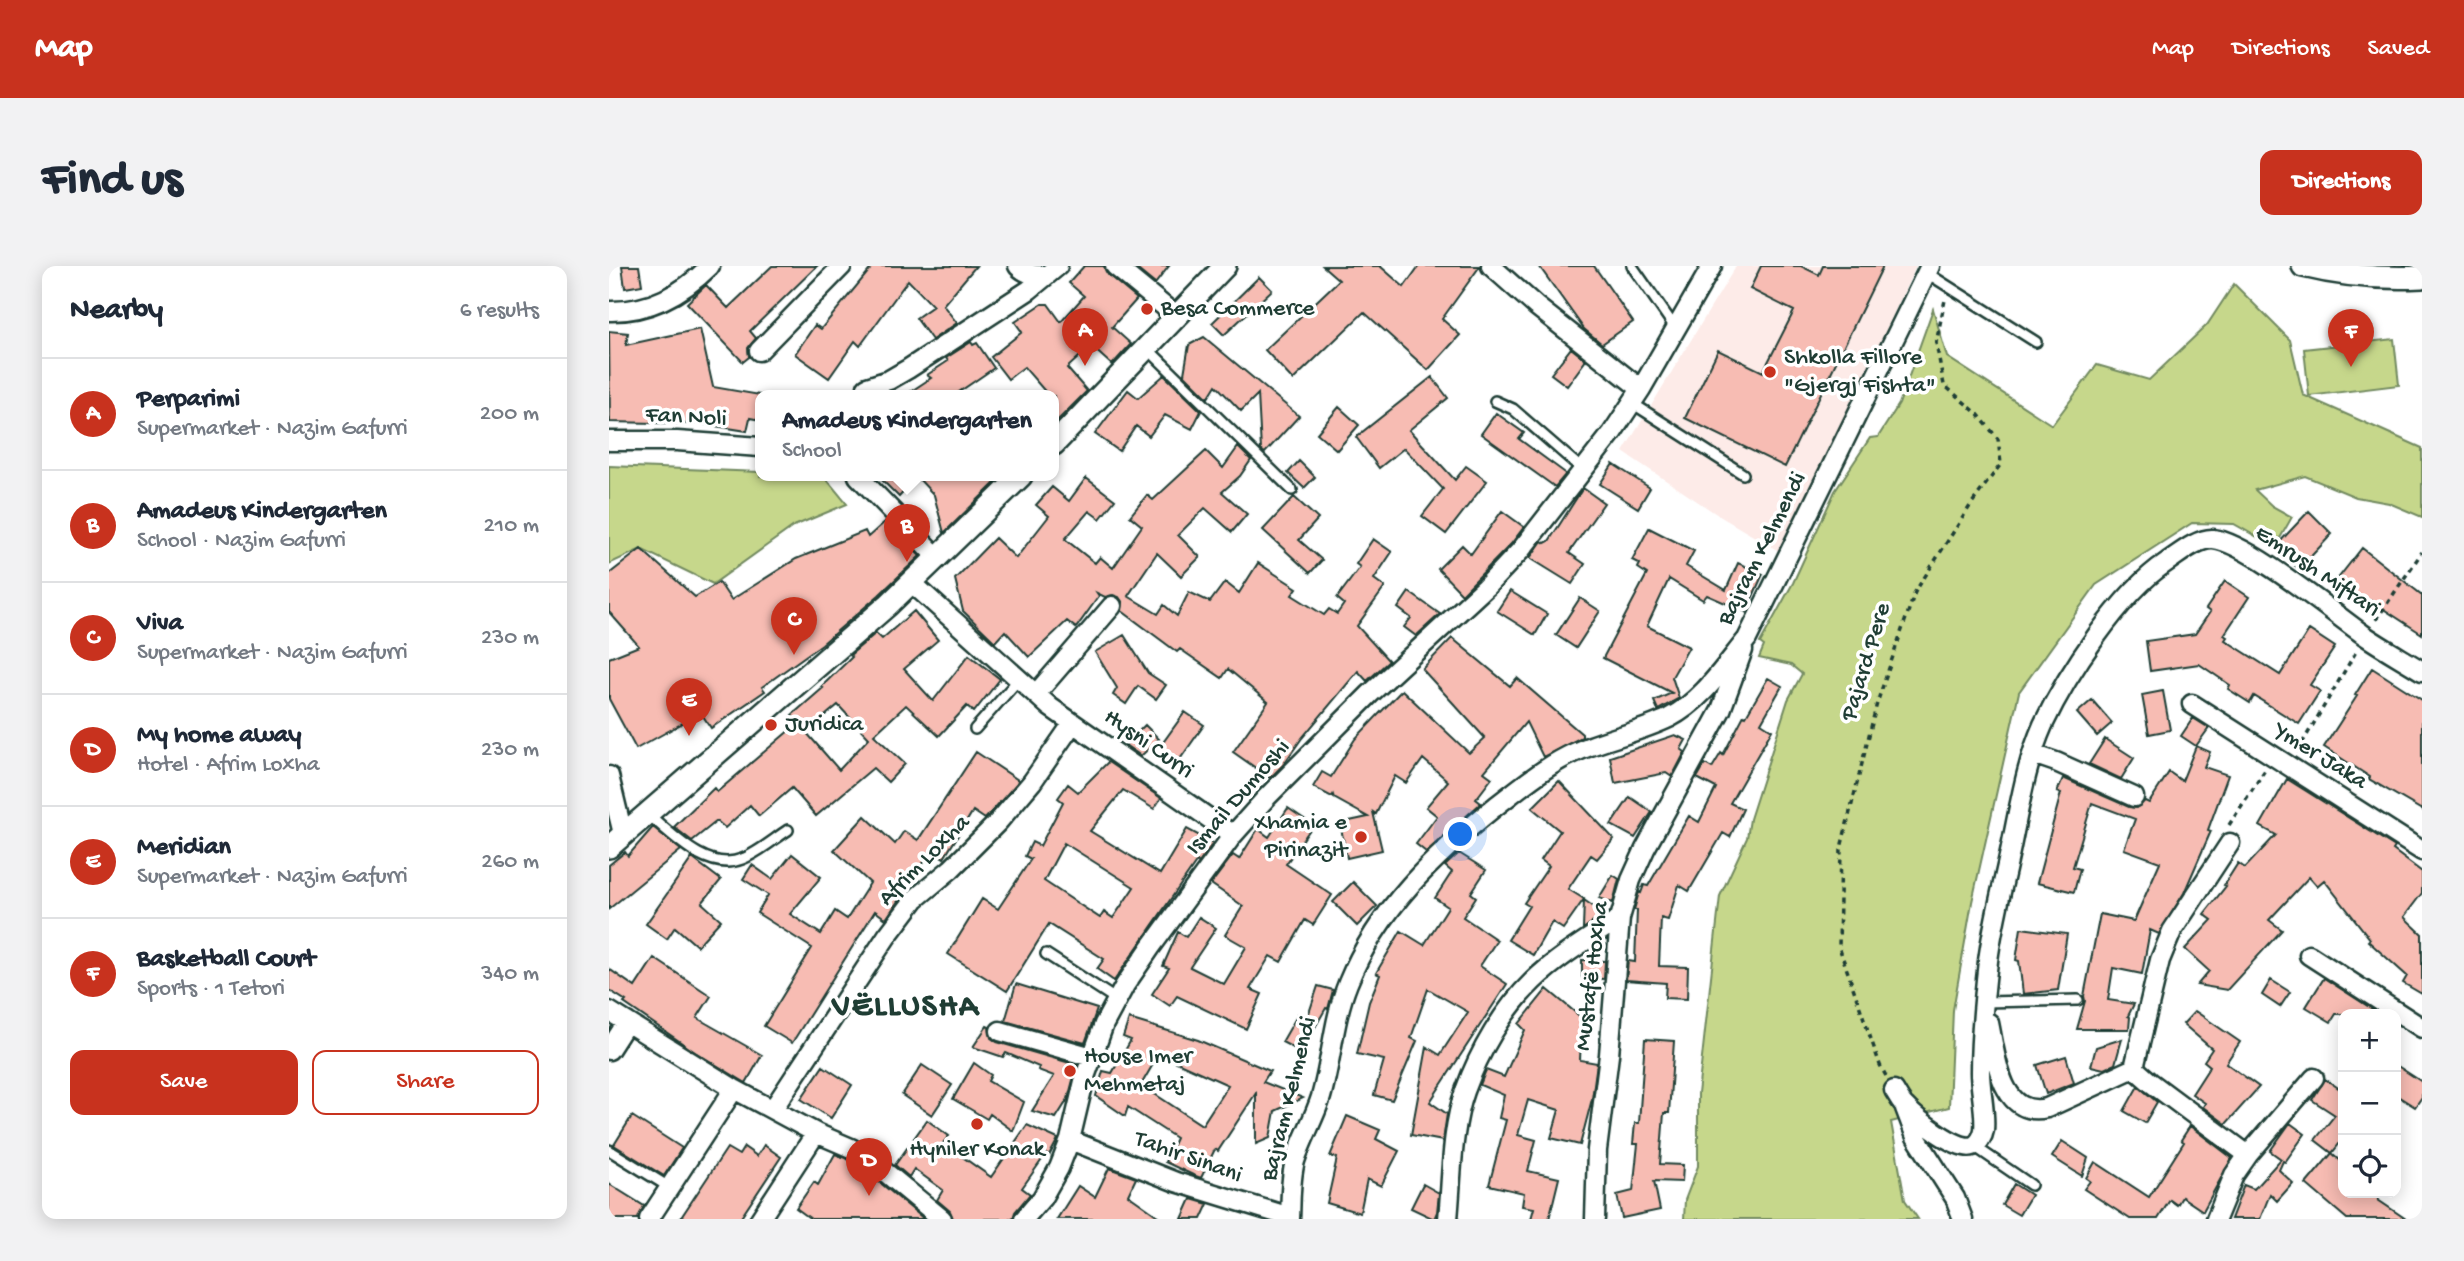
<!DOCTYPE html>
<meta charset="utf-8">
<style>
:root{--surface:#fff;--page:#f2f2f3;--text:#1f2937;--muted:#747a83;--line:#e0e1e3;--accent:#c8321e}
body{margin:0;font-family:"Gochi Hand",sans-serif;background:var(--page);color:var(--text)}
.controls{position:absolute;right:21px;bottom:21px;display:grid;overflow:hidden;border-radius:14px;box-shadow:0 4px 18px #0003}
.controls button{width:63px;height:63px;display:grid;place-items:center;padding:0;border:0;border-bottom:2px solid var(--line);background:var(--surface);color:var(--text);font:35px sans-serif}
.you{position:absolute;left:852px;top:569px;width:24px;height:24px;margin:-18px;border:5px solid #fff;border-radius:50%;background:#1a73e8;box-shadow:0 0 0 10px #1a73e833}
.badge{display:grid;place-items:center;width:46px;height:46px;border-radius:50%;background:var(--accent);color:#fff;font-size:23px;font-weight:700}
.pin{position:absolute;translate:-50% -58px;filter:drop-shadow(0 2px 4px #0008)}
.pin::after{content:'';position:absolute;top:37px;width:24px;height:21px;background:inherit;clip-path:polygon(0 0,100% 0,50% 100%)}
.popup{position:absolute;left:146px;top:124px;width:304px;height:91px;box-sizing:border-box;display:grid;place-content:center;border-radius:14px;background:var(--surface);filter:drop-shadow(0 2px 5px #0005);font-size:23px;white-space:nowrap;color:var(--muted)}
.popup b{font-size:26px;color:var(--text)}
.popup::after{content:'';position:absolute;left:50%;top:100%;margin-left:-14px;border:14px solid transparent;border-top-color:var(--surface)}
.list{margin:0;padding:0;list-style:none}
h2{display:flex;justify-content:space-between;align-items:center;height:91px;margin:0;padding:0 28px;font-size:30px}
h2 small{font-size:23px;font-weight:400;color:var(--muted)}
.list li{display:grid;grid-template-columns:46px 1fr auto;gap:21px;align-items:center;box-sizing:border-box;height:112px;padding:0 28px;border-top:2px solid var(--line)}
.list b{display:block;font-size:26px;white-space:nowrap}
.list p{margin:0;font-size:23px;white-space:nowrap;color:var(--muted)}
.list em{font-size:23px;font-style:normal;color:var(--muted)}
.actions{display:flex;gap:14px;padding:21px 28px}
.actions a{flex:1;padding:16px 0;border:2px solid var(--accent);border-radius:14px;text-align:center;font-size:24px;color:var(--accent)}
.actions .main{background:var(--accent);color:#fff}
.icon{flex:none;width:38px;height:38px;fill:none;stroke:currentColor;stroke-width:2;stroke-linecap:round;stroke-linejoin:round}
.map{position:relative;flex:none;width:1813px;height:953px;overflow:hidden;border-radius:14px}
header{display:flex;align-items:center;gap:42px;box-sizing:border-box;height:98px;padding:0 35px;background:var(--accent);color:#fff}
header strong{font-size:33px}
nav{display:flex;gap:38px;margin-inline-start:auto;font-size:24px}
.intro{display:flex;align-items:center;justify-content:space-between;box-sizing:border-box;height:168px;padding:0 42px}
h1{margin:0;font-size:49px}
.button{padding:18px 32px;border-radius:14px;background:var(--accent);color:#fff;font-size:24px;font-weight:700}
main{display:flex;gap:42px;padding:0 42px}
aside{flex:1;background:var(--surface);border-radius:14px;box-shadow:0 4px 18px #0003}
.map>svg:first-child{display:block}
.built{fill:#fdebe8}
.green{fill:#c6d78b;stroke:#728a60;stroke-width:2}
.building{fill:#f7bcb3;stroke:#1f3d34;stroke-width:2;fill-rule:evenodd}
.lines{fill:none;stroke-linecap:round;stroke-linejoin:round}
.service-casing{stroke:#1f3d34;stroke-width:14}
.minor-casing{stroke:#1f3d34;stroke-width:23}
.tertiary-casing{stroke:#1f3d34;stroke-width:26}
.path{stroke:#1f3d34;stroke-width:3.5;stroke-dasharray:5 5;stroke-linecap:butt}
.service{stroke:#fff;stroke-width:9}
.minor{stroke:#fff;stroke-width:18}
.tertiary{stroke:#fff;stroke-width:21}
.poi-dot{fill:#c8321e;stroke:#fff;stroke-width:2.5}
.labels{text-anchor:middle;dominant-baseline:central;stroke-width:7;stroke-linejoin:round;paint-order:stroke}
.poi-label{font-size:24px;fill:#1f3d34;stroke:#fff;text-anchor:start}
.street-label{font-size:24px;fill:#1f3d34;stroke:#fff}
.district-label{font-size:32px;font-weight:bold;letter-spacing:2px;fill:#1f3d34;stroke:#fff}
</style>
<header>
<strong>Map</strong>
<nav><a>Map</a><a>Directions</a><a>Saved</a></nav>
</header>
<div class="intro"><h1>Find us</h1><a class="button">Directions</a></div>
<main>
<aside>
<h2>Nearby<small>6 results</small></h2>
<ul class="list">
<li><span class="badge">A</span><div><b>Perparimi</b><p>Supermarket · Nazim Gafurri</p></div><em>200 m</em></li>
<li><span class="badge">B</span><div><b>Amadeus Kindergarten</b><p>School · Nazim Gafurri</p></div><em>210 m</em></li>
<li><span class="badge">C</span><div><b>Viva</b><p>Supermarket · Nazim Gafurri</p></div><em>230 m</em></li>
<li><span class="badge">D</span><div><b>My home away</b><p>Hotel · Afrim Loxha</p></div><em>230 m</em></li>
<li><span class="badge">E</span><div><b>Meridian</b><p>Supermarket · Nazim Gafurri</p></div><em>260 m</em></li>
<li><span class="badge">F</span><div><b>Basketball Court</b><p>Sports · 1 Tetori</p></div><em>340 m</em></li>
</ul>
<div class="actions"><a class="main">Save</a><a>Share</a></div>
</aside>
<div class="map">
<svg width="1813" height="953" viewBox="0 0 1813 953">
<rect width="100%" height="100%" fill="#fff"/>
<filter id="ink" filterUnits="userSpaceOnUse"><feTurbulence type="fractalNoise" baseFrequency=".0143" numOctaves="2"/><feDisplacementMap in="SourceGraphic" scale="14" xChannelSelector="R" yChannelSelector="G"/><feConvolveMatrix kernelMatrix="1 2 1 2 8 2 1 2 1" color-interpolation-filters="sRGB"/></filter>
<g filter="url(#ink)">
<path class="built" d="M1127,0H1307L1173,287L1112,251L1014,186Z"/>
<path class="green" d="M1625,18L1681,74L1694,129L1813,182V251L1780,237L1747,231L1696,210L1646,224L1663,240L1683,251L1666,281L1625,258L1583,257L1487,319L1410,426L1363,636L1344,744L1340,841L1282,856L1296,934L1309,953H1075L1076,934L1089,900V828L1111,630L1138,572L1141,553L1179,434L1193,408L1182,399L1150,392L1155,380L1151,377L1184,317L1226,225L1261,172L1269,171L1290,138L1324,43L1338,91L1443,159L1488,99L1540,114L1598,59Z
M1785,73L1790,119L1700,130L1695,83Z
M0,200L151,206V210H215L238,238L185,260L104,318L32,283L0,298Z"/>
<path class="building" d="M13,0H30L33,19L16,22Z
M163,0H208L141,65L147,72L139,82L140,91L134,96L78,37L97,19L119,42Z
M264,0H367L334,39L348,57L323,74L307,52L324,40L299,14L251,80L246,75L220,112L186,88L206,59L212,63Z
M475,0H495L499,9L528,33L503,61L522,78L503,99L482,80L458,102L478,125L445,158V130H440L415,101L399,113L382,91L413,66L406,56L433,38H439L452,56L475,30L460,17Z
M524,0H560L546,18Z
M714,0H771L795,21L810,0H871L833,53L851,69L819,104L755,46L684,114L656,84L730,14Z
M930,0H985L1024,56L993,78L975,63Z
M1152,0H1192L1210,9L1214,0H1274L1176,201L1076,152L1109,84L1154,106L1185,45L1141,23Z
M650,11L663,24L615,69L603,57Z
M91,63L104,121L151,129V154L141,152L138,165L94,158L1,156L0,65L19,67L17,79Z
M595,71L690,150L656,187L652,184L649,128L632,145L607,119L599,132L575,108L580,79Z
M362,76L364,79L368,77L385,102L344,130H295L322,112L318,109L339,95L337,92Z
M962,82L977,94L958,120L942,108Z
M555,109L592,145L583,163L556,149L540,170L527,160L510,185L486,168L519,124L529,132Z
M823,111L839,132L800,164L846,214L857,200L878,215L837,268L813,250L834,223L795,182L770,202L747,171Z
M730,141L750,159L728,184L708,167Z
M887,147L915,167L910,173L955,206L956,209L946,221L872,168Z
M629,181L642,194L631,210L613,226L638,248L623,266L596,242L569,269L591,291L572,310L548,287L519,330L549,348L555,339L568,350L580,326L601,336L616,316L630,327L649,297L688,322L683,329L715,349L720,343L728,348L735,338L728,332L751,301L747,298L764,273L783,286L765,313L776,321L748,360L780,395L758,415L749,405L693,472L674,499L661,512L624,486L659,436L619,403L613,412L571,383L568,386L513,345L514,337L510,331L504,329L496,331L488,327L490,330L467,362L458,355L420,391L396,365L386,376L354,345L346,313L386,272L407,292L440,250L427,239L443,221L460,235L477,212L506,234L491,253L480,245L456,273L486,297L491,291L504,302L533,260L521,250L538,229L544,234L597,185L614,202Z
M690,195L706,211L695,222L679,207Z
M1004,198L1041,222L1029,242L991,218Z
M269,210H393L335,267L325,229L308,211L290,231Z
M974,222L995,237L960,287L976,298L963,318L921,292L933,275L936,277L940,275Z
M685,231L709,253L690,274L713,294L701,307L654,264Z
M893,245L915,261L902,278L853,328L829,303L853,279L862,288Z
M1700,245L1723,268L1690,303L1666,281Z
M277,255L311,290L270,329L213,378L153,421L156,425L102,462L92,447L27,483L0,433V392L30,380L0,346V308L32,283L86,331L110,316L122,334L187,293L256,265L259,271Z
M1040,262L1085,285L1077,300L1117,324L1129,297L1154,308L1137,346L1098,329L1094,334L1060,313L1038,360L1080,381L1063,411L1070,432L1049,444L1045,435L1063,427L994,392L1038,308L1029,302L1031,298L1023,294Z
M1753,282L1813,329V368L1762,335L1759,340L1727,315Z
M1616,315L1640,331L1615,369L1618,371L1616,374L1671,409L1700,364L1726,381L1701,419L1711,425L1690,458L1645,430L1641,437L1619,423L1621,419L1590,398L1541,405L1537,375L1586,368L1601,346L1597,343Z
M901,325L938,348L926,369L888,345Z
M800,326L831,348L807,370L795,361L802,352L789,342Z
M971,332L991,345L967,382L947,369Z
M305,345L329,374L295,403L324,435L360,389L391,413L365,446L358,440L330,470L297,439L265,469L296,498L279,516L264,502L207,550L183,522L150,550L141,539L116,562L108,555L83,575L65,561L105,522L108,526L189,457L183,449L214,422L212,421L243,391L241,389L267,367L273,373ZM229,439L260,472L230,504L197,466Z
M515,369L539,407L557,419L547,433L529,420L517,438L504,429L508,422L486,386Z
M843,372L901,420L908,412L973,468V471L934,491L917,456L875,506L883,512L867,533L872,537L817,586L807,578L828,550L817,541L839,515L814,493L797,517L786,510L767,548L764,546L773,584L738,592L731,557L759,551L725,532L724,529L723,531L704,521L713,506L722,511L746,473L793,424L860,487L876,472L813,403Z
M1763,402L1813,434V544L1760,513L1761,511L1715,481L1748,430L1746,429Z
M1159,412L1173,420L1152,457L1163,464L1121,537L1134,543L1121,571L1114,567L1080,625L1070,619L1059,654L1052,652L1050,700L1079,701L1078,733L1056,732L1057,717L1017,714L1019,695L1026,696L1028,644H1025L1030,626L1032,627L1035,619L1039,620L1080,550L1090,556L1107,522L1088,512L1096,498L1103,502L1112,487L1114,489L1135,449L1137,450Z
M1554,425L1561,464L1540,468L1533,429Z
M1483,434L1503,457L1488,470L1468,447Z
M576,446L595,459L569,496L550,482Z
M1584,452L1600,462L1587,480L1572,470Z
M536,459L550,473L532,490L516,479Z
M1066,469L1077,474L1072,483L1076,486L1063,511L1057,507L1006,517L1001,491Z
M1496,473L1525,492L1512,513L1480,498Z
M1587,480L1601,486L1595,501L1619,509L1599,564L1602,565L1575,627L1550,668L1541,664L1533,708L1504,702L1499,734L1525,738L1519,750L1521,751L1520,763H1468L1476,735L1475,730L1491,648L1525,655L1551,596L1515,583L1526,553L1483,537L1464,601L1471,603L1465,626L1428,617L1452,527L1448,526L1454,512L1520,541L1527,542L1536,535L1540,537L1560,506L1573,515Z
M367,486L409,514L408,517L376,553L364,545L335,592L323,584L277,653L266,645L183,777L155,760L203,682L148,647L159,629L134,613L143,599L163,613L183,588L212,611L181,648L212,668L226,645L238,653L261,617L225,584L256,550L286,578L295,565L309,574Z
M499,496L552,532L545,543L514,524L481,565L551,608L578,563L604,577L590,597L588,595L505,715L488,703L495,693L440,658L398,725L339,688L373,633L389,643L422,593L416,590L423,576L431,580L454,536L449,532L459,518L469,526ZM455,577L525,621L504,652L495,646L491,652L435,615Z
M1678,513L1786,581L1784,584L1813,606V627L1795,651L1813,668V728L1794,717L1798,710L1759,675L1761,673L1715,614L1708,620L1700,611L1660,654L1673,664L1618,724L1588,719L1600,705L1576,683L1603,654L1595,648L1617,620L1615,619L1629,597L1636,602L1667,569L1651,560Z
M950,515L1005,573L988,593L982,589L959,623L975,633L954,663L943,656L924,689L899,674L920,640L915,637L940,600L932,594L951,565L923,542Z
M1021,531L1043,546L1026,572L1002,559Z
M679,542L704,559L677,598L723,629L704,659L696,654L672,696L661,690L641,723L653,728L637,763L568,730L561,740L543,728L560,702L554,700L569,666L577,671L590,651L607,662L581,701L615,718L637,681L616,669L634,640L602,618L624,589L630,593L649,563L660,571Z
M44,561L72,584L0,643V599L16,586L19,590Z
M850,587L877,604L862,627L867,631L854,651L888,674L871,700L898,718L821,836L838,848L834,875L802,869L818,781L831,789L859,746L819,723L802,772L808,775L783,834L765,829L775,794L748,788L760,736L771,709L767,707L792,665L815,679L839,641L826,632L843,606L836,600Z
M83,592L112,614L93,637L112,654L88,680L66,661L58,673L37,658Z
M1004,609L1010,613L1004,637L990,632Z
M744,616L768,640L748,660L724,636Z
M975,634L995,648L974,663Z
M1412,662L1458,668L1449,724L1414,728L1410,695L1407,694Z
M45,692L102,730L88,752L153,789L137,817L86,786L15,737L17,735L0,724V703L26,721Z
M973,694L996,695L995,713L973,712Z
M1715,712L1771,748H1727L1722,756L1697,741Z
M1662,714L1681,726L1671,741L1653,729Z
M407,718L488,743L476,777L396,755Z
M709,720L724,724L719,743L717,742L692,786L673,776L689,748L698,753Z
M938,723L973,752L971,794L988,797L983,833L971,879L942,872L950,844L919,834L909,869L927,874L919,905L950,912L940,953H922L925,942L913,940L915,927L880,919L897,854L890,852L895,829L871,819L877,804L895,811L916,764L910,758Z
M1586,745L1631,776L1617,797L1650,821L1617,858L1594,841L1596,837L1583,828L1601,800L1595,795L1603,783L1574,758Z
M520,753L589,774L661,805L654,816L694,832L666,845L661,872L647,878V827L609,885L606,883L592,912L584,909L556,896L567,872L519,841L516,850L487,830L494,805L503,807L522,774L514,771ZM550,788L619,819L593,859L532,819Z
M378,760L380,761L382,772L388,776L468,799L459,833L447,852L423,845L445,810L429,804L430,801L397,787L394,791L364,781Z
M1036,773L1065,775L1060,847H1055L1051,898L1074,899L1073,916L1045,915L1051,944L1013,952L1008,929L1024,925L1029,878H1024L1026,857H1030Z
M1513,773L1506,798L1495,803L1482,800L1487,781Z
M1457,790L1465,817L1437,828L1428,799Z
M365,797L382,809L379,815L415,836L404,865L381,848L378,853L344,833Z
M313,799L343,819L323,849L293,829Z
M1787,799L1813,816V831L1806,841L1787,829Z
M214,800L243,819L222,852L192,833Z
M1716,813L1734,825V873L1723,887L1706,874L1726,849L1703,834Z
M1529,820L1548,836L1536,857L1515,845Z
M23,850L73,882L55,910L5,879Z
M738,850L771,864L767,873L790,885L772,920L758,913L751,947L718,937L728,892L721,890Z
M318,854L340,870L334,877L382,911L418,859L449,873L440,890L437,888L413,922L421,928L406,946L404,953H344L341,945L328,934L334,924L305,903L300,911L286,899Z
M1681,857L1696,868L1676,896L1674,895L1670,904L1684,917L1668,935L1661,928L1651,953H1622L1635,919L1645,923L1672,893L1661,885Z
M1581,860L1623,892L1594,945L1573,931L1568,939L1561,934L1549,953H1521L1475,923L1481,915L1477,912L1486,896L1540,931L1575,876L1572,874Z
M1453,875L1479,892L1473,910L1443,891Z
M155,879L172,891L131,953H71L118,882L130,889L135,881L148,890Z
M1723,887L1734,897V927H1774L1769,934L1797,953H1738L1697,918Z
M226,888L236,892L269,915L315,953H202L187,942L205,916L209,919Z
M500,902L527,912L519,929L553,953H448L469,920L486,931Z
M0,918L35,940L29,953H0Z
M814,918L830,927L828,946L825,953L802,942Z
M1405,918L1422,929L1410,949L1393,939Z
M582,933L599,938L592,953H573Z"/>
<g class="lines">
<defs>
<path id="service" d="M1023,0L1067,63
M1318,7L1427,76
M538,82L683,224
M886,135L904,143L973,203
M1023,137L1134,208
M366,463L410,413
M39,548C63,568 98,607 133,593C149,587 165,573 179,564
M437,688L508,734
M1375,736L1469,734
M1365,880L1422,919
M0,884L60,921"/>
<path id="minor" d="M409,0C418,9 426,9 438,9
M506,0L567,50
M882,0L927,40L1032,123
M0,45C41,46 73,28 101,0
M150,85L233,0
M258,121L280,114L299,103L420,24L449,0
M0,175H68L151,181
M249,210L329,292
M303,317L441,441L624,569
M427,428L503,340
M1583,438L1813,585
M1424,488L1447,496L1525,531
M0,510L14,568
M1700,689L1813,762
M0,745L125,823L207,867L242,882L276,906L333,953
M1380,757C1387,789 1391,853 1438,842L1525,802
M391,765L483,791
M0,784L18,756
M1525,802L1551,694L1563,665L1621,577
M1525,802L1541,816L1639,889
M1285,824C1289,830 1292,837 1297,841C1307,852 1349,886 1364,880C1370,878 1374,870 1375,864C1377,846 1371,824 1371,806C1371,769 1375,731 1379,695C1384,655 1395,616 1403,576C1411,537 1418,495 1434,459C1458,408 1511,327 1558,296C1570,288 1589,272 1604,273C1638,276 1724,347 1755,369C1774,382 1794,393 1813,405
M1296,842L1307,871L1346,932L1354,953
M164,843L278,670L306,633L342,603L389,556L423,516L464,457
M461,874L567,916L681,951
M40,953L125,823
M151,953L207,867
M415,953L433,932L450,902L461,874L476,811L495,758L516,719L542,681L624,569L658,531L761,428L877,321L911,285L1003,167L1032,123L1103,0
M681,953C682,933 681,914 686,895C693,873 705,853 712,831C723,793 724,754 739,717C769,643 826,589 887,540C908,524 928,507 951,494C986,474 1025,469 1060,452C1093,435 1115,401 1138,373L1321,0
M839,953C843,912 842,864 856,825C870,786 894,744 924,715C950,690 981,672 1011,652
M986,953L988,884L1000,789L1011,652L1022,614L1036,583L1112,444L1134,384
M1607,953L1625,909L1639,889L1705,812"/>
<path id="tertiary" d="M1694,0C1734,10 1772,13 1813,11
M445,178L616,0
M0,581L279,339L412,210"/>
</defs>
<use href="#service" class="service-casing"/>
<use href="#minor" class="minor-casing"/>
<use href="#tertiary" class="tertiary-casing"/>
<path class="path" d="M1767,354L1813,286
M1688,486L1748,384
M1620,559L1656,504
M1277,810L1271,799L1230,681L1232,582L1268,437L1306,326L1363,237L1392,198L1389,173L1369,148L1335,119L1327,77L1336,34"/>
<use href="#service" class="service"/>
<use href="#minor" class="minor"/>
<use href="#tertiary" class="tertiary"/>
</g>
</g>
<g class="poi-dot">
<circle cx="538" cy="43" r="7"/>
<circle cx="1161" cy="106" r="7"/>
<circle cx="162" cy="459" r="7"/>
<circle cx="752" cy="571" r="7"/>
<circle cx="461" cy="805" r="7"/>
<circle cx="368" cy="858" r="7"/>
</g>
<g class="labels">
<g class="poi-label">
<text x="552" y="43">Besa Commerce</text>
<text x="1175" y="92">Shkolla Fillore<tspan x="1175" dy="28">"Gjergj Fishta"</tspan></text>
<text x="176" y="459">Juridica</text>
<text x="738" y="557" text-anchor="end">Xhamia e<tspan x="738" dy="28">Pirinazit</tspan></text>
<text x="475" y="791">House Imer<tspan x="475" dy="28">Mehmetaj</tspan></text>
<text x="368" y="884" text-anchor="middle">Hyniler Konak</text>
</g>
<g class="street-label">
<text transform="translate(77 152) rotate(3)">Fan Noli</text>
<text transform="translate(1154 283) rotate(-63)">Bajram Kelmendi</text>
<text transform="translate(1708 306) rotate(34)">Emrush Miftari</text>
<text transform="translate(1258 396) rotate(-73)">Pajard Pere</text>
<text transform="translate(539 479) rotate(35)">Hysni Curri</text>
<text transform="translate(1711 491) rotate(32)">Ymer Jaka</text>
<text transform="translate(630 532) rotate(-49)">Ismail Dumoshi</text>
<text transform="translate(316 595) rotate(-45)">Afrim Loxha</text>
<text transform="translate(984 710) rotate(-83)">Mustafë Hoxha</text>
<text transform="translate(681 833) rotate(-76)">Bajram Kelmendi</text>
<text transform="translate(579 892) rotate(20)">Tahir Sinani</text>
</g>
<g class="district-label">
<text x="297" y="742">VËLLUSHA</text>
</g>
</g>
</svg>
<div class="controls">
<button>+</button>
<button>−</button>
<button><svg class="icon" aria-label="locate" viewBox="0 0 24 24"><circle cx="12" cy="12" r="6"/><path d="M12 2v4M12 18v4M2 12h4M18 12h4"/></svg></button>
</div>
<div class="you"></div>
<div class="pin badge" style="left:476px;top:100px">A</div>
<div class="pin badge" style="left:298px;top:296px">B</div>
<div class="popup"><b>Amadeus Kindergarten</b>School</div>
<div class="pin badge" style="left:185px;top:389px">C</div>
<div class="pin badge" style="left:260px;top:930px">D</div>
<div class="pin badge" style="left:80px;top:470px">E</div>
<div class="pin badge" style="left:1742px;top:101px">F</div>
</div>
</main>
